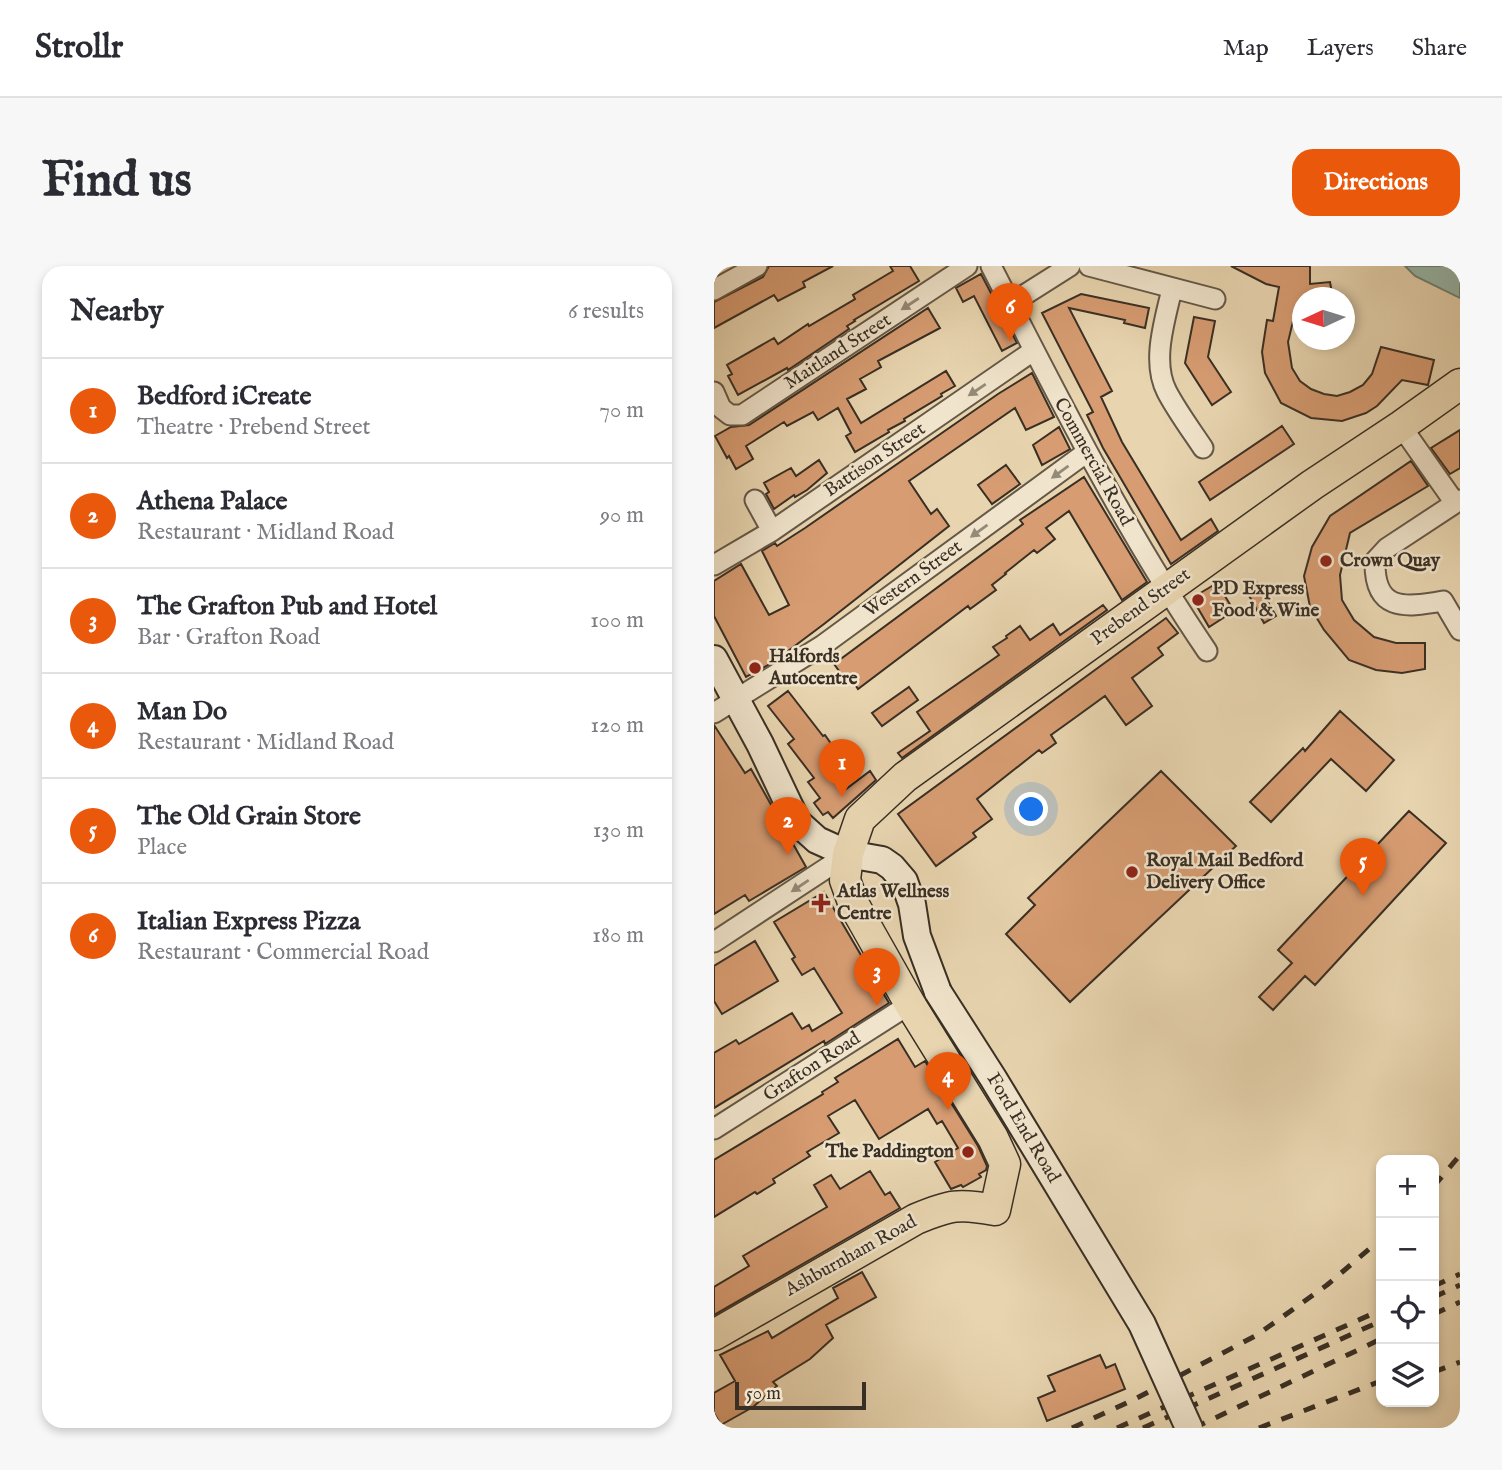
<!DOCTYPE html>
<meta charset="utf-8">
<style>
:root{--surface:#fff;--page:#f7f7f7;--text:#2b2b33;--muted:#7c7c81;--line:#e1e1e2;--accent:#ea580c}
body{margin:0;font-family:"IM FELL English",serif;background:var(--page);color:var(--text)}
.controls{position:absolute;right:21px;bottom:21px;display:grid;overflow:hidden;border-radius:14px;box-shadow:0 4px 10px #0003}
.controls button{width:63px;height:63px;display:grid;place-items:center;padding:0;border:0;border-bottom:2px solid var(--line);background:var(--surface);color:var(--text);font:35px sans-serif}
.compass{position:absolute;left:578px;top:21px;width:63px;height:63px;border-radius:50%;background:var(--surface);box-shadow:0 4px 10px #0003;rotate:266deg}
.scale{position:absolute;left:21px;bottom:18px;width:131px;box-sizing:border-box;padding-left:7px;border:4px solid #392f24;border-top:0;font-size:19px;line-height:24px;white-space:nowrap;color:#392f24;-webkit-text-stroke:5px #f0e4cc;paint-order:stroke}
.you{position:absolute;left:318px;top:544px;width:24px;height:24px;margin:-18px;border:5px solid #fff;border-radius:50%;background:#1a73e8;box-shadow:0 0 0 10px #1a73e833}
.badge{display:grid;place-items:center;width:46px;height:46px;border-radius:50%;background:var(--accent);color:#fff;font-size:23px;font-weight:700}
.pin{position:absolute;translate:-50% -58px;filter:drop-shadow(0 2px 4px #0008)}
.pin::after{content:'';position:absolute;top:37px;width:24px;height:21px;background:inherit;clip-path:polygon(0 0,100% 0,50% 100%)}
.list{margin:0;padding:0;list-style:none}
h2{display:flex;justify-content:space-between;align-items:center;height:91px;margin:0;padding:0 28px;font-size:30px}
h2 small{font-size:23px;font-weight:400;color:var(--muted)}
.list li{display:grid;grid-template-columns:46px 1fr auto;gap:21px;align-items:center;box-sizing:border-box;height:105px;padding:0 28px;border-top:2px solid var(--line)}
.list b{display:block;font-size:26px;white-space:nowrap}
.list p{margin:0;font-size:23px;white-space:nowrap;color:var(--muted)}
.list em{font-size:23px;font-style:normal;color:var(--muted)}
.icon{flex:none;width:38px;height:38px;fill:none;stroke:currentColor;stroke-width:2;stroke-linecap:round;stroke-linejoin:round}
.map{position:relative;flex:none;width:746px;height:1162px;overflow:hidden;border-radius:21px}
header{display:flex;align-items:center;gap:42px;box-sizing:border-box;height:98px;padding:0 35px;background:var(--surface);border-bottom:2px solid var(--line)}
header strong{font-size:33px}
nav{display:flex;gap:38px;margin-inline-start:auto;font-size:24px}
.intro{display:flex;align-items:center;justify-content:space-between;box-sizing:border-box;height:168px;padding:0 42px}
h1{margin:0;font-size:49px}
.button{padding:18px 32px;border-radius:21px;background:var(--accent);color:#fff;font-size:24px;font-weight:700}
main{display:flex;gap:42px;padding:0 42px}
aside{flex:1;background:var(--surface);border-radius:21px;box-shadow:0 4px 10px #0003}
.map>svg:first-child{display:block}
.water{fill:#97b9ac;stroke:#718276;stroke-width:2}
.building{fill:#d79c72;stroke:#392f24;stroke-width:2}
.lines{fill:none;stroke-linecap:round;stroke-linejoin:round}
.street-casing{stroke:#655847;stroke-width:23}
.secondary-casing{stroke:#392f24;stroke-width:30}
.primary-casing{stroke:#392f24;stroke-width:33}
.street{stroke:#f0e4cc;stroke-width:19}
.secondary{stroke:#f0e4cc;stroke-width:26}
.primary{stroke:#e8d5b0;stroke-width:30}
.rail{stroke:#392f24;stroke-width:5;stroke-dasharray:12 12;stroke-linecap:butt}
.secondary-bridge-casing{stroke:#392f24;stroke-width:30;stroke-linecap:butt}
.secondary-bridge{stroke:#f0e4cc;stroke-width:26}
.oneway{fill:#948a78}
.poi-dot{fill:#8f2418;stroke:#f0e4cc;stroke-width:2.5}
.labels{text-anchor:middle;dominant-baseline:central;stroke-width:5;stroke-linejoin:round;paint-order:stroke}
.street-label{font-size:19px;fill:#392f24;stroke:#f0e4cc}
.poi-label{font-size:19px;font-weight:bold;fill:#392f24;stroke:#f0e4cc;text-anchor:start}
</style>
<header>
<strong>Strollr</strong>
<nav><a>Map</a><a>Layers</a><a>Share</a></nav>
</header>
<div class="intro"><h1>Find us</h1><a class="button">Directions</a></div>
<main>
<aside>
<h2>Nearby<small>6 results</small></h2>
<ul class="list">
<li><span class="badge">1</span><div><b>Bedford iCreate</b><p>Theatre · Prebend Street</p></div><em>70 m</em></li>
<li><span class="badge">2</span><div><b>Athena Palace</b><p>Restaurant · Midland Road</p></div><em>90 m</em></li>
<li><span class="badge">3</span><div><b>The Grafton Pub and Hotel</b><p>Bar · Grafton Road</p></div><em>100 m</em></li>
<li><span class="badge">4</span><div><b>Man Do</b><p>Restaurant · Midland Road</p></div><em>120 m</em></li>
<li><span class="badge">5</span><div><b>The Old Grain Store</b><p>Place</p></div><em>130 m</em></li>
<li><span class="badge">6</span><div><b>Italian Express Pizza</b><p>Restaurant · Commercial Road</p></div><em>180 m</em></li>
</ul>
</aside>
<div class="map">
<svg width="746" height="1162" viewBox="0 0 746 1162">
<rect width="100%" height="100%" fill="#e8d5b0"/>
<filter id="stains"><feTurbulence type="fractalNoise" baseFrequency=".00286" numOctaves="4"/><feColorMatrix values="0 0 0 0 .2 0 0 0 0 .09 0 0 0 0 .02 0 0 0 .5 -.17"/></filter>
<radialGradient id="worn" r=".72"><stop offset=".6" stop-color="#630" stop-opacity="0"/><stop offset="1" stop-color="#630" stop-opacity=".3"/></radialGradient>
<path class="water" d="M691,0H746V32L701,10Z"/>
<path class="building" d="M55,0H119L89,16L91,21L64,35L60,29L0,62V36L49,11Z
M176,0H196L205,15L140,54L141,55L133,60L135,63L74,104L73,102L24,129L14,110L18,108L13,99L60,72L64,78L94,58L95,60L141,33L139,29L179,5Z
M517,0H596V18L616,16L619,32H589V45L581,47L574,76L578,102L586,115L597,123L610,128L623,130L636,126L649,119L658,108L667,81L720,94L714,119L688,114L663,140L652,147L628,155L597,152L567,137L551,107L548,86L553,54L559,55L565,21L552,18Z
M267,8L303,77L288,85L260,30L249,36L242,22Z
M367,28L435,42L431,62L410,57L411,54L355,42L398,125L387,131L408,176L467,274L497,253L504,265L457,298L389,182L373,149L379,146L328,47Z
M214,42L226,62L164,95L167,101L146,113L152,123L133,133L147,157L232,105L241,120L227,128L228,130L190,153L191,155L174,164L175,166L141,186L132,170L137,167L124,142L104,154L99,146L73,160L70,156L32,180L39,193L22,203L15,190L13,192L1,170L17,161L35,159Z
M480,51L501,55L494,91L517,126L498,139L471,97Z
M318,107L340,151L312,164L301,142L195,215L217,248L223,243L235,260L110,358L58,397L32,411L0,350V315L27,298L55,349L75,339L48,285L61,277L63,280L91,262L284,128Z
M568,160L580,178L496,234L485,216Z
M345,161L356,183L328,199L319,179Z
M746,164V202L736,208L717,182Z
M105,194L113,207L93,224L81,231L80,229L60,243L52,228L55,226L50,217L77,202L82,210Z
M697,195L714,220L636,267L626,309L628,334L640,354L660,371L682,377H711V403L688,407L662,404L635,394L610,364L596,341L590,310L598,281L616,250Z
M292,199L306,218L278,238L264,219Z
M370,211L433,316L408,334L355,245L332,262L341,273L323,287L320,284L291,307L292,308L278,319L282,324L256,343L254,340L144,423L138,414L134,417L120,398L309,258L306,254Z
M503,317L520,345L495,361L478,332Z
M543,317L562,350L550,357L532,324Z
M389,339L393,344L188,492L184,487L216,465L203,446L285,389L279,381L293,372L292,370L306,360L316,374L339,358L346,369Z
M452,352L464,367L444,382L449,389L418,412L438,440L412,459L391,430L362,451L337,469L342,477L328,487L325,484L263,533L278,553L259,567L262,571L222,600L184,548Z
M195,421L204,434L168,460L158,447Z
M74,425L109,470L111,469L120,482L113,487L115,490L110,494L132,523L156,505L162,514L119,552L114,546L109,549L100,537L106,532L94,516L100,512L74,478L80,473L54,440Z
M626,445L680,494L652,525L617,493L557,556L536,536L589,482L591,485Z
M0,459L31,507L37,503L92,601L35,635L31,629L0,648Z
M447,505L522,580L356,736L292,668L321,639L314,632Z
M695,545L732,577L601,719L591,710L559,744L545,731L578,697L564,684Z
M110,626L175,737L111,778L110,775L0,842V787L22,774L25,778L78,747L88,763L95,759L98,765L128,747L100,702L88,709L78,693L81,691L60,656Z
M41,675L64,715L8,748L0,735V700Z
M184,773L201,801L211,795L264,880L273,900L272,904L265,908L267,911L249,921L247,919L237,923L221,896L244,882L228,855L223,858L214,843L165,873L141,834L114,850L125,867L93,886L96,890L59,913L61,917L43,928L41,926L0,951V894L109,828L108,826L124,816L121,812Z
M156,905L171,929L176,926L186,942L0,1049V1021L35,1000L29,990L113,941L100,919L117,909L126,923Z
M148,1006L162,1031L112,1059L119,1072L96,1093L59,1116L63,1120L39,1141L7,1159L0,1147V1127L21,1115L6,1089L54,1065L58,1072L124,1032L119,1022Z
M386,1089L392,1102L401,1098L411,1123L333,1155L324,1132L341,1125L334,1110Z"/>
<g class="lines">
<defs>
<path id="street" d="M277,0C344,131 410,263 493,385
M375,0L501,33
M458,23C451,54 437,96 453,126C463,145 477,164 489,182
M0,24L43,0
M296,38L356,0
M0,126L7,142L16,149H28L253,0
M687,160L741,237
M41,234L58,265
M746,234L673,282L661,295C660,345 689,342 729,335L746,364
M0,299L58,265L319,85
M0,447L109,379L373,186
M0,676L134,588
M0,863L196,738"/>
<path id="secondary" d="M0,393L46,478L83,556L103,574L134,588L168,594L178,601L190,615L198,638L203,670L224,726"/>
<path id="primary" d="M0,1069L202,953C236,939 244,937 281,944L291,898L279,872L196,738L140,639L131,614L134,588L146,553L191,511L598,219L687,160L746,118"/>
</defs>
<use href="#street" class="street-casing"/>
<use href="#secondary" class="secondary-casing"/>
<use href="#primary" class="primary-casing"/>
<use href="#street" class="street"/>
<use href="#secondary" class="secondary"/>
<use href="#primary" class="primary"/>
<path class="rail" d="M720,920L746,889
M720,1020L746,1008
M720,1031L746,1019
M720,1048L746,1036
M720,1106L746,1096
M358,1162L419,1134L543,1069L613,1019L667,973
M403,1162L667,1044
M429,1162L667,1055
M480,1162L667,1073
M545,1162L667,1115"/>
<defs>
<path id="secondary-bridge" d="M224,726L279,812L428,1058L475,1162"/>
</defs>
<use href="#secondary-bridge" class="secondary-bridge-casing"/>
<use href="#secondary-bridge" class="secondary-bridge"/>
</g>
<defs><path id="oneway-solid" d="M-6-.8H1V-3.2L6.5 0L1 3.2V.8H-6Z" transform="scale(1.75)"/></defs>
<g class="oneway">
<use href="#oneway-solid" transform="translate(196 38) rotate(147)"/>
<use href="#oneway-solid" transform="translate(263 124) rotate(146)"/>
<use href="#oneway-solid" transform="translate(346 206) rotate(144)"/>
<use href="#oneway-solid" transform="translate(265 265) rotate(144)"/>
<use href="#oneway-solid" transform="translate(86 620) rotate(146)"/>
</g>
<g class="poi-dot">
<circle cx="612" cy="295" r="7"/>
<circle cx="484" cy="334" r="7"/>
<circle cx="41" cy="402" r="7"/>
<circle cx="418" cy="606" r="7"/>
<path d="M103.5 626.5h7v7h7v7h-7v7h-7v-7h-7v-7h7z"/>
<circle cx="254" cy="886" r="7"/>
</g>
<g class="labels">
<g class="street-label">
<text transform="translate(124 86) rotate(-33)">Maitland Street</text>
<text transform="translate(161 194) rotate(-34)">Battison Street</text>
<text transform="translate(379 196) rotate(61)">Commercial Road</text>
<text transform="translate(199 313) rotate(-36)">Western Street</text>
<text transform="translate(427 341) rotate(-36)">Prebend Street</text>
<text transform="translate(98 801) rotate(-33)">Grafton Road</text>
<text transform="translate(309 862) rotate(59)">Ford End Road</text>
<text transform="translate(137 990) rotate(-29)">Ashburnham Road</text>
</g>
<g class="poi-label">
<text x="626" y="295">Crown Quay</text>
<text x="498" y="323">PD Express<tspan x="498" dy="22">Food &amp; Wine</tspan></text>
<text x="55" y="391">Halfords<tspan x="55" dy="22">Autocentre</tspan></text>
<text x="432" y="595">Royal Mail Bedford<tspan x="432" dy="22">Delivery Office</tspan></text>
<text x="123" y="626">Atlas Wellness<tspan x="123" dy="22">Centre</tspan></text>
<text x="240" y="886" text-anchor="end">The Paddington</text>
</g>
</g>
<rect width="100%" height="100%" filter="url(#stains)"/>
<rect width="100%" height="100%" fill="url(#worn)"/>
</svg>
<div class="controls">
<button>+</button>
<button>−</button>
<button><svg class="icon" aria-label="locate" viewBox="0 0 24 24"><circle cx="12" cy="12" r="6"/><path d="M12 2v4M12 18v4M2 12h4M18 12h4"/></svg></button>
<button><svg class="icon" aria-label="layers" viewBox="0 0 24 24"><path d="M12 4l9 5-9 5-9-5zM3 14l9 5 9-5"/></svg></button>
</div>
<svg class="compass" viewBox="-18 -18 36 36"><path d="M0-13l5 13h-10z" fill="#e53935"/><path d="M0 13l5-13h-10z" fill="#7c7c81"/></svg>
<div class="scale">50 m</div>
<div class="you"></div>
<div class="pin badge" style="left:128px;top:531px">1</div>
<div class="pin badge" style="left:74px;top:589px">2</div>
<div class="pin badge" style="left:163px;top:740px">3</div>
<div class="pin badge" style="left:234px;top:844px">4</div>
<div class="pin badge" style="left:649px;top:630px">5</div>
<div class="pin badge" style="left:296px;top:75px">6</div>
</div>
</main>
